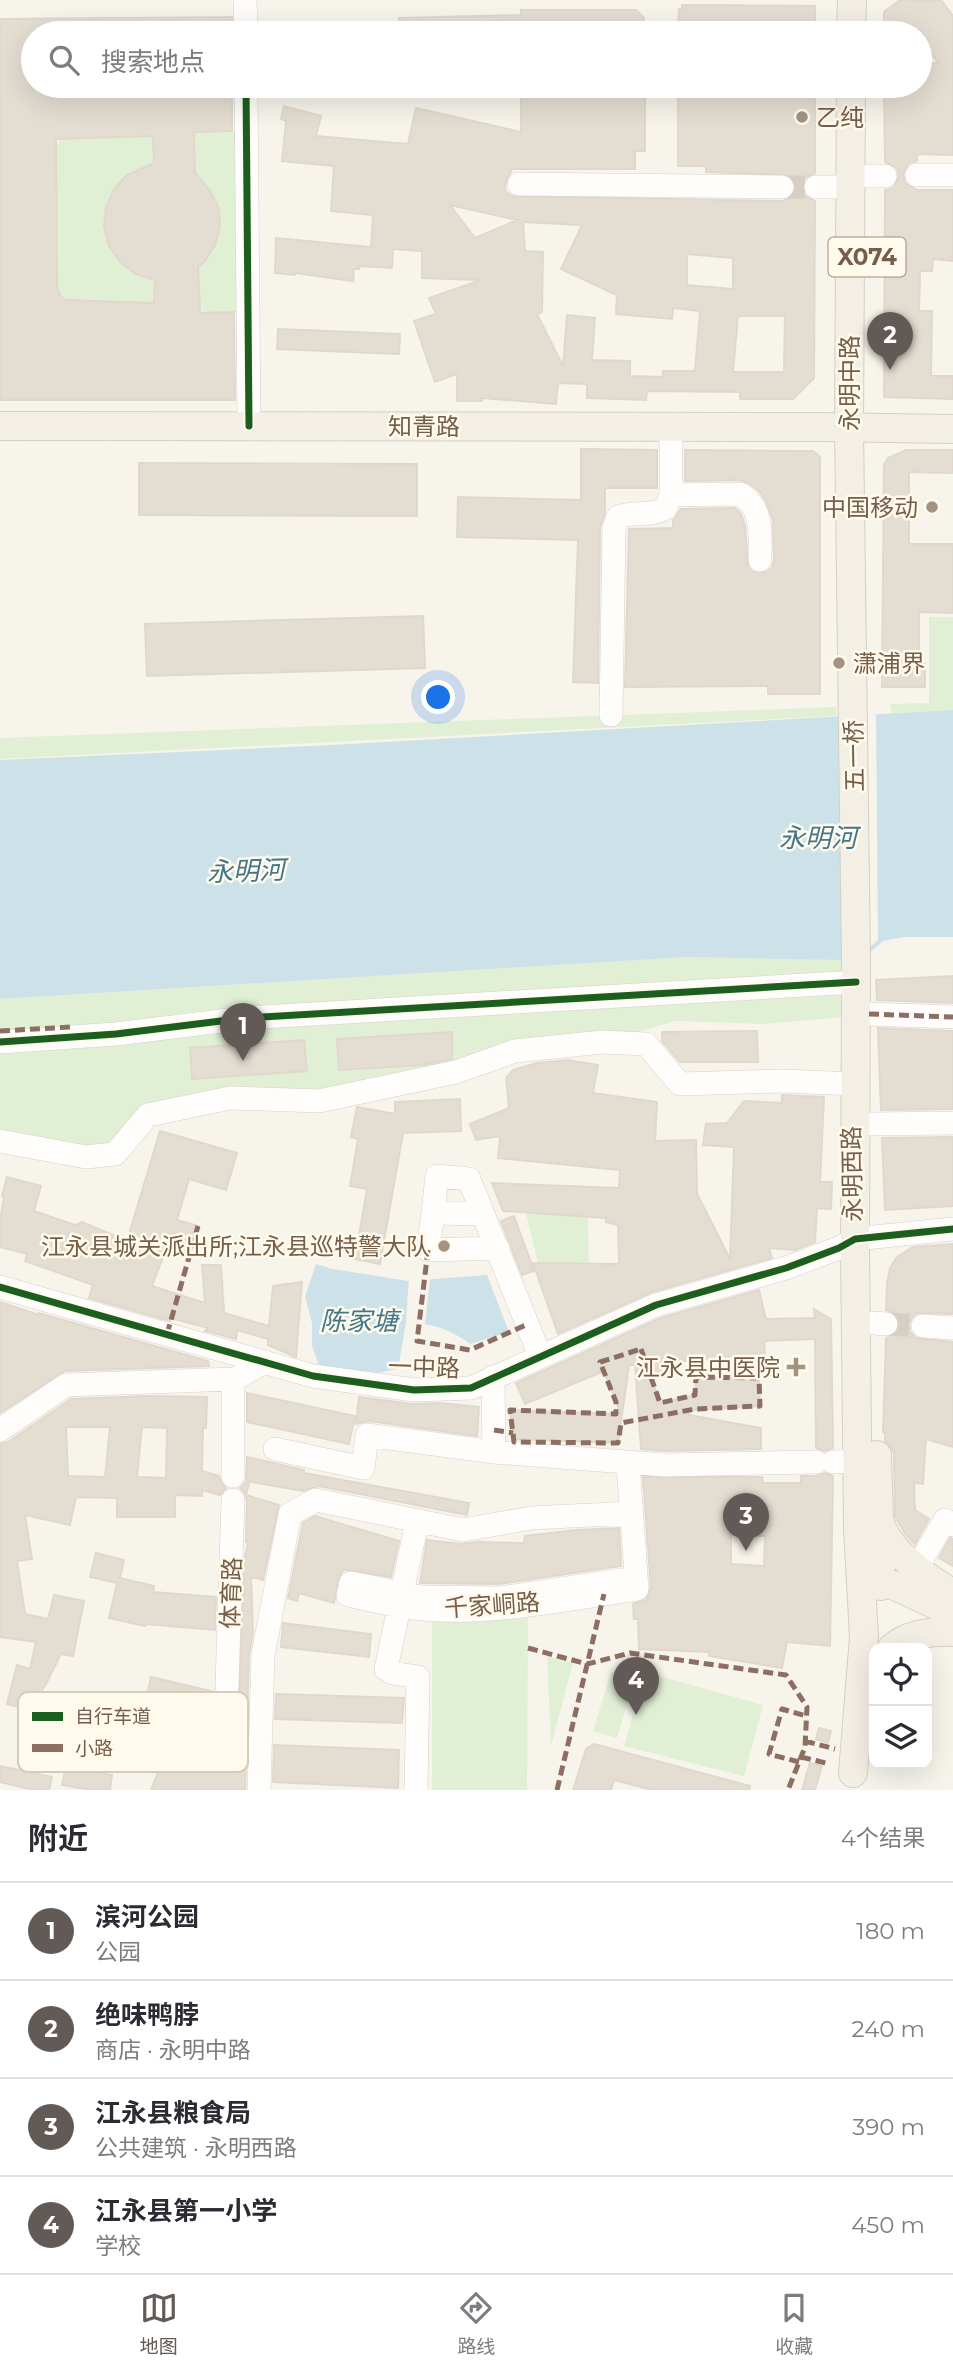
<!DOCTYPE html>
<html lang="zh">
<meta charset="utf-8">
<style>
:root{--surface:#fff;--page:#f2f2f3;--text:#2b2b33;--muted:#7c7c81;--line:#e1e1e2;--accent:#615a57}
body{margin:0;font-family:Montserrat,"Noto Sans SC",sans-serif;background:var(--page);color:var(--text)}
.controls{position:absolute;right:21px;bottom:21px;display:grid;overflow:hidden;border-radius:14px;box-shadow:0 7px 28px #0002}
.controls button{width:63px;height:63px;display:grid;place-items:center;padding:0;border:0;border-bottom:2px solid var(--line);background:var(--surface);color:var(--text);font:35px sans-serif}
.you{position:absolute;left:439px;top:698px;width:24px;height:24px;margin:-18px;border:5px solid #fff;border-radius:50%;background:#1a73e8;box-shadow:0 0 0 10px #1a73e833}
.badge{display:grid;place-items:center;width:46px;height:46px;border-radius:50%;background:var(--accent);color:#fff;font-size:23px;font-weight:700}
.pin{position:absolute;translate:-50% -58px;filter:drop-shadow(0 2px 4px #0008)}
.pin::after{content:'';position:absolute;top:37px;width:24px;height:21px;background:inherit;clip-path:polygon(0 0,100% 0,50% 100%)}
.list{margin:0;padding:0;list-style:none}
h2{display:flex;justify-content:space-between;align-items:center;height:91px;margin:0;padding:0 28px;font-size:30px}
h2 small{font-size:23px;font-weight:400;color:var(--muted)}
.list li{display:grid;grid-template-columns:46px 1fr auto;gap:21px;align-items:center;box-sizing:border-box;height:98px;padding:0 28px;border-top:2px solid var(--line)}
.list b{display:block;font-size:26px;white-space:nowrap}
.list p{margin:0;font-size:23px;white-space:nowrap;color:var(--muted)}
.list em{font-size:23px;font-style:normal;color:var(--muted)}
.icon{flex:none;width:38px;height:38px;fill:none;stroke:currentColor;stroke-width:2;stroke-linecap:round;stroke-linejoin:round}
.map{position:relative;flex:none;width:953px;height:1790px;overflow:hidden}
.search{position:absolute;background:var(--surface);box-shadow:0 7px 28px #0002;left:21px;right:21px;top:21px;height:77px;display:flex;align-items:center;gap:18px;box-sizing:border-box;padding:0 24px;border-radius:38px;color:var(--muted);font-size:26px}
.sheet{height:483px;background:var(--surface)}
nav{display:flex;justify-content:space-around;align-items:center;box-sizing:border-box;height:98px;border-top:2px solid var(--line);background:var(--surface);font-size:19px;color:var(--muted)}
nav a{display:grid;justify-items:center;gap:4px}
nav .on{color:var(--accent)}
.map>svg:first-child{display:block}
.green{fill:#e1efd5}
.water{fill:#cce2e8}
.pier{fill:#f7f4eb}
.building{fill:#e4ddd2;stroke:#e0d8cd;stroke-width:2;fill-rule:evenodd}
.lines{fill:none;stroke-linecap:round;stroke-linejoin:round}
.minor-tunnel{stroke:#d7cfc3;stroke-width:23;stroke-dasharray:23 11;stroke-linecap:butt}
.minor-casing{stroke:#d6d1c9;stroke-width:24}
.major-casing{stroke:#d6cfc6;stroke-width:30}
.minor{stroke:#fefdfc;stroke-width:23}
.major{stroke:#f3efe5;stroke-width:28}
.quiet{stroke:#8d6e63;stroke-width:5;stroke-dasharray:10 5;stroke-linecap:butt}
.cycleway-casing{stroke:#fffaec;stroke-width:11}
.cycleway{stroke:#1b5e20;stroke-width:7}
.poi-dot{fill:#a39382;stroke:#fffaec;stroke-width:2.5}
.labels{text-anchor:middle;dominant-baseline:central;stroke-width:5;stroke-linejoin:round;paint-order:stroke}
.shield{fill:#fffaec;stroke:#9f8e7b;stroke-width:2}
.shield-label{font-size:23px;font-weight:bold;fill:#765f4a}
.poi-label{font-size:24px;fill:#765f4a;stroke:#fffaec;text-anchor:end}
.street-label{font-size:24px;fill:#765f4a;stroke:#fffaec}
.water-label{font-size:26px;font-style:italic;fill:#42768a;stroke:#fffaec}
.key{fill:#fffaec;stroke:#d6ccbb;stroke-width:2}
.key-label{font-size:19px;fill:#765f4a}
</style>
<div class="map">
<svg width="953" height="1790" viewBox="0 0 953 1790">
<rect width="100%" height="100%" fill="#f7f4eb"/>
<path class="green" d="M193,113L204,132L236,131L237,312H214V323L200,324L198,267C227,244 227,197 195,176Z
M153,136L154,166C107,169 89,231 121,263C130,272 142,276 155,280L154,303L66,300L61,297L57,288L56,146L61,139Z
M929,617H953V710L892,713L890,704L929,703Z
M837,707L836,716L0,759V738Z
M687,957L856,958L855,1016L764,1024L675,1021L602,1042L456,1072L148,1115L115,1154L0,1141V999Z
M526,1213L588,1217L589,1264L538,1263Z
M528,1618L527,1790H432V1621Z
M547,1656L573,1663L551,1746Z
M611,1672L635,1678L617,1738L593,1731Z
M645,1672L763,1705L744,1776L624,1746Z"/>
<path class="water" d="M953,710V937H904L883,941L866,956L849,960L687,957L0,999V760L331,745Z
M316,1264L333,1269L408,1281L487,1275L509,1332L470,1344C451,1329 430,1323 406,1322L398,1369L376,1373L319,1366L312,1346V1323L305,1296Z"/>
<path class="pier" d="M876,711L878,940L856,959L842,712Z
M409,1277H430L425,1325L406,1322Z"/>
<path class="building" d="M900,0H941L953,16V155L917,154V161L909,163L903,174L905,183L917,190H953V261L933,259L932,271H920L919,311H932L931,376H953V399L884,397L885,190L893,188L899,177L897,168L885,162L884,86H920V64L938,63L920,38V33H884V12Z
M682,5L815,6V33H678L679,9H682Z
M521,10H636L644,18V33H400L399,18L521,15Z
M232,17V33H33V86H232V131L194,132L195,173L211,192L219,209L220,227L215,245L205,261L198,267L200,313L234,312L235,400H0V19ZM153,136L154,163L127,175L114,189L106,207L104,227L109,246L120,262L136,274L155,280L154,303L66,300L61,297L57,288L56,139Z
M497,86H645V151H635V169H512L505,185L506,192L512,196L782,201L789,199L796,188L794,180L789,175L706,172V166H678V86H815V173L804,179L802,186L804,195L815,201L814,378L793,399H740V392L647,391L646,400L587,398V384L558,383L556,404L482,398V401H457V374L435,382L414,321L436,314L429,298L481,280L422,278V251L393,249L392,268L359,266V269H354L353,281L295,273V275L275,273L276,238L371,247L373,215L331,211L334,166L282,161L286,121L281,119L284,106L321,116L316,136L408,144L416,108L521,132V96L497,91ZM450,205L517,220L475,238ZM523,222L582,225L561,269L617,295L616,314L672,319L673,308L700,311L695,371H663V377L630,376V361L592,360L595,318L567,315L563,366L537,314L542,312L543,252L525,251ZM687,254L733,258V289L687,285ZM738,316H785L784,372H733Z
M278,329L400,334L399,354L277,349Z
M581,449L657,450V488H605V513L600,528L598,683L573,682L578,540L457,537L458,497L581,500Z
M685,450L803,451H813L820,457V694H768V686L625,687L629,529L673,528V520L681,509L735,508L741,514L745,526L748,567L753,572H766L772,568L774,561L773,520L766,501L759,491L748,483L740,480L685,481Z
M906,450H953V473L909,472V544H953V613L919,612V664H925V687H882L884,464L888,458Z
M139,463L417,464V516L139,515Z
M423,616L425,668L147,676L145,624Z
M953,976V1003L877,1000L876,980Z
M878,1028L953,1031V1109L881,1110Z
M757,1031L758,1062H680L662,1041V1032Z
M452,1032V1059L423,1065L339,1070L337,1039Z
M304,1040L307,1071L192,1079L190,1048Z
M568,1060L598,1065L593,1093L657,1102L655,1141L696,1140L697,1194L730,1259L734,1147L703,1145L706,1124L727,1123L744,1101L782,1103V1095L824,1097L820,1182H832L831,1209L817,1208L815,1242L795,1250L769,1248L772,1258L652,1292L558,1334L533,1263L619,1264L618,1225L606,1222V1218L503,1211L492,1183L619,1188L620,1170L498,1158L500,1136L476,1140L470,1124L509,1108L506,1078L513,1070L537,1063Z
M460,1099L461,1131L403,1133L380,1264L355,1259L367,1189L350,1186L358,1139L351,1137L357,1107L395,1114V1102Z
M160,1131L237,1153L226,1190L189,1179L177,1220L198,1226L189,1259L165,1252L152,1286L205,1303L202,1265H221L224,1313L269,1326L273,1286L302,1282L296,1357L268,1345V1339L237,1330L236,1339L205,1331L208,1328L171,1318L170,1321L89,1298L93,1285L25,1261L27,1254L0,1247V1220L4,1197L2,1196L7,1177L41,1186L34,1211L75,1225L82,1222L127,1241Z
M953,1137V1206L885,1210L882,1138Z
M514,1216L534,1271L522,1275L501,1221Z
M953,1244V1314L917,1313L912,1318L909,1324L910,1332L916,1338L953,1342V1447L926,1439L923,1484L914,1483L915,1510L929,1519L915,1544L905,1534L895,1516L894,1454L891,1447L885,1441V1433L883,1432L886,1338L897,1332L900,1324L894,1313L886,1310L887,1283L890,1268L897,1257L913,1247Z
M759,1290L766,1319L815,1318L814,1309L831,1319L833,1448L824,1451L816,1448L815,1339L764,1341L765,1353L664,1363V1374L651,1377L660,1403L695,1395L696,1377L759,1378L760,1406L689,1410V1415L761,1428V1449L665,1451L641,1449L635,1365H629L618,1443L514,1439L510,1410L621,1414L604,1371L525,1404L516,1383L661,1318Z
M0,1302L39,1315V1313L208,1361L209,1366L65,1371L0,1413Z
M247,1393L355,1416L349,1444L247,1422Z
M147,1396L207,1397L206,1428H203L202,1471L219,1476L221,1482L226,1488L220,1495L202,1490V1496L175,1495V1517H117V1498L76,1497L70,1525L25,1515L32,1559L17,1561L25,1614L48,1619L54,1595L84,1601L73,1656L61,1654L45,1686L27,1709L7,1704L17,1665L30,1669L36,1642L0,1637V1444L8,1442L71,1399ZM66,1427H110L105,1477L68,1476ZM142,1427L167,1428L166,1478L137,1477Z
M359,1397L412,1404L440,1403L479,1407L477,1436L369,1421L356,1424Z
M247,1457L304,1470V1473L469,1503L467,1515L319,1486L303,1491L246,1481Z
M825,1473L833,1476L830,1646L787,1642L782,1668L709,1656V1652L639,1649L638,1619H634L633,1604L646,1600L651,1588L643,1477H762L763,1483H801V1476H816ZM731,1535L765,1536L764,1566L731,1564Z
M245,1483L249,1484L246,1495L279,1505L263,1580L251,1577L253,1632L249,1655L245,1790H151L168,1746L171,1747L183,1703L147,1695L151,1677L215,1692L219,1697L226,1700L233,1699L239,1693L245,1556L248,1543L246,1542L247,1500L245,1493L240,1488Z
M315,1516L399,1541L391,1577L347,1570H343L338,1579L334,1603L299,1593L297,1601L288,1598L303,1523Z
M619,1528L621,1566L499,1584L420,1583L427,1540L461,1544L477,1542L524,1543L525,1536L577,1530Z
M950,1538L953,1539V1566L939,1558Z
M96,1553L124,1560L120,1578L154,1586L153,1592L216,1597L215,1630L145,1624V1626L109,1618L117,1583L90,1577Z
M283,1623L371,1634L369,1657L281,1647Z
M276,1694L404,1698L402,1723L275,1719Z
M819,1728L831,1731L828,1743L816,1739Z
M594,1744L750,1786L749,1790H652L614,1780L611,1790H573L586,1749Z
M274,1745L399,1750L398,1788L273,1782Z
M810,1763L822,1766L815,1790H802Z
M0,1766L52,1777L49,1790H34L0,1782Z
M66,1767L112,1775L110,1790H91L62,1785Z"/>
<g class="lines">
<path class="minor-tunnel" d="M782,187H816
M886,1324L923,1326"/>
<defs>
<path id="minor" d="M245,0L246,33
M246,86L249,426
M917,175H953
M869,176H885
M519,184L782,187
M816,187H850
M671,495L740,494C764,508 760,536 760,560
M611,715L614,528L618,517C634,511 651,517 666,508L671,495V427
M869,1014L953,1017
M0,1042L116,1034L245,1018L856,982
M871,1124L953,1123
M0,1141L86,1157L115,1154L148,1115L230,1098L319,1101L456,1072L515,1051L602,1042L646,1044L680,1084L783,1081L856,1084
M433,1213L437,1176L469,1179L483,1214
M498,1248L428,1250L433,1213L483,1214L540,1356
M0,1287L313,1376L414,1390L471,1388L656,1305L786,1268L839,1248L855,1239L953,1229
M874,1323L886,1324
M923,1326L953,1328
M493,1377L494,1452L665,1465L816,1462
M233,1379V1476
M0,1430L66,1385L235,1379L264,1362
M275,1449L363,1468L367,1435L494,1452
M833,1462L858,1461
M628,1463L637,1589C566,1599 494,1615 422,1609C397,1607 372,1600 348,1595L351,1583L421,1597L500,1598L636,1578
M917,1568L945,1520L953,1525
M227,1686L233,1500
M259,1790L263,1655L290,1514L316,1500L463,1530L531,1518L632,1513
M416,1790L418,1677L392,1673L386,1669L417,1522"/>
<path id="major" d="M851,33L852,0
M851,86L849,427L856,959L855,1248L858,1528L864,1637L853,1773
M0,426L820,427L953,429
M877,1455L881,1586
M880,1522C888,1552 928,1578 953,1594
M865,1577L893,1585L953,1613
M892,1648C907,1634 933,1631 953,1632"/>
</defs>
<use href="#minor" class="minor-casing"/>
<use href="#major" class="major-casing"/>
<use href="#minor" class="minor"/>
<use href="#major" class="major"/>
<path class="quiet" d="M869,1014L953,1017
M0,1031L71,1027
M428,1250L417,1341L470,1350L528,1324
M167,1334L198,1226
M641,1349L660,1403L695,1395L696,1377L759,1378L760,1406L695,1409L621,1423L618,1443L514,1442L510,1410L616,1414V1402L600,1362Z
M494,1430L513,1433
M528,1648L587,1664L630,1653L786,1675L807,1707L805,1747L788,1790
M805,1741L835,1749
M801,1757L830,1764
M799,1762L769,1754L782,1709L806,1716
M557,1790L604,1594"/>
<defs>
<path id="cycleway" d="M246,86L249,426
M0,1042L116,1034L245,1018L856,982
M0,1287L313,1376L414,1390L471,1388L656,1305L786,1268L839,1248L855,1239L953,1229"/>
</defs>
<use href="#cycleway" class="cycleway-casing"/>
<use href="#cycleway" class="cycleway"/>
</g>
<g class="poi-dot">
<circle cx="802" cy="117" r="7"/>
<circle cx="932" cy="507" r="7"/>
<circle cx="839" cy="663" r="7"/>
<circle cx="444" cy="1246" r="7"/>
<path d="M792.5 1356.5h7v7h7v7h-7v7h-7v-7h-7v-7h7z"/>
</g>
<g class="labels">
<rect class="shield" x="828.5" y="237.5" width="77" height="39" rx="5"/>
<g class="shield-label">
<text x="867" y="257">X074</text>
</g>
<g class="poi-label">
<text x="816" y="117" text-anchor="start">乙纯</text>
<text x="918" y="507">中国移动</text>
<text x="853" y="663" text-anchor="start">潇浦界</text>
<text x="430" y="1246">江永县城关派出所;江永县巡特警大队</text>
<text x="780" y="1367">江永县中医院</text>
</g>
<g class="street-label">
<text transform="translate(849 383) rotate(-90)">永明中路</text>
<text x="424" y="426">知青路</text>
<text transform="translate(854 756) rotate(-91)">五一桥</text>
<text transform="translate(852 1174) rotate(-91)">永明西路</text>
<text transform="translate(424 1367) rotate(2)">一中路</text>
<text transform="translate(231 1593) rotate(-88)">体育路</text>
<text transform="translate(492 1605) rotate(-4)">千家峒路</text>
</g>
<g class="water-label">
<text x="818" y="838">永明河</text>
<text transform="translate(246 871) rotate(-2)">永明河</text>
<text x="359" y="1321">陈家塘</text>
</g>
</g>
<rect x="18" y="1692" width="230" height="80" rx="10" class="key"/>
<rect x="32" y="1712" width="31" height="9" fill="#1b5e20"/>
<rect x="32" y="1744" width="31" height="8" fill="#8d6e63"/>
<g class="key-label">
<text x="75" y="1723">自行车道</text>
<text x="75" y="1755">小路</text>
</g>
</svg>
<div class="controls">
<button><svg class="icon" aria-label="locate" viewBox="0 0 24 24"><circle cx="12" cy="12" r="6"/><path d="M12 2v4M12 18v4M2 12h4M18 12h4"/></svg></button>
<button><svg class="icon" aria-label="layers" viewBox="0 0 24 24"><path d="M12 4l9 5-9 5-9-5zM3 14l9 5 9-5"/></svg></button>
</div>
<div class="you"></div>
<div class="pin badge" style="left:243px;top:1061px">1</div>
<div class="pin badge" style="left:890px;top:370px">2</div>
<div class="pin badge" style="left:746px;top:1551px">3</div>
<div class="pin badge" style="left:636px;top:1715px">4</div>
<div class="search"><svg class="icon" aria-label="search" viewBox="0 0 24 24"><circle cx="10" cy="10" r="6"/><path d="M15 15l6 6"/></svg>搜索地点</div>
</div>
<section class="sheet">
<h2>附近<small>4个结果</small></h2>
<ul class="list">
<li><span class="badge">1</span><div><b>滨河公园</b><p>公园</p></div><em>180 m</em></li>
<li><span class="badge">2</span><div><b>绝味鸭脖</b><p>商店 · 永明中路</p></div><em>240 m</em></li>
<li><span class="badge">3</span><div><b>江永县粮食局</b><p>公共建筑 · 永明西路</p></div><em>390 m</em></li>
<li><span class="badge">4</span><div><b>江永县第一小学</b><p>学校</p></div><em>450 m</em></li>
</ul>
</section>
<nav>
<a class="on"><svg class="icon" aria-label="map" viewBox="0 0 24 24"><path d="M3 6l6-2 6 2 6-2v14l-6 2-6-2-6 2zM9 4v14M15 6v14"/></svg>地图</a>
<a><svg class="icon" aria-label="directions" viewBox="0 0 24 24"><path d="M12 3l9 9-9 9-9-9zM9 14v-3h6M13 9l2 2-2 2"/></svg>路线</a>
<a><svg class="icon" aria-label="saved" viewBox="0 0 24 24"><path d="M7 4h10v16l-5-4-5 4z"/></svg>收藏</a>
</nav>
